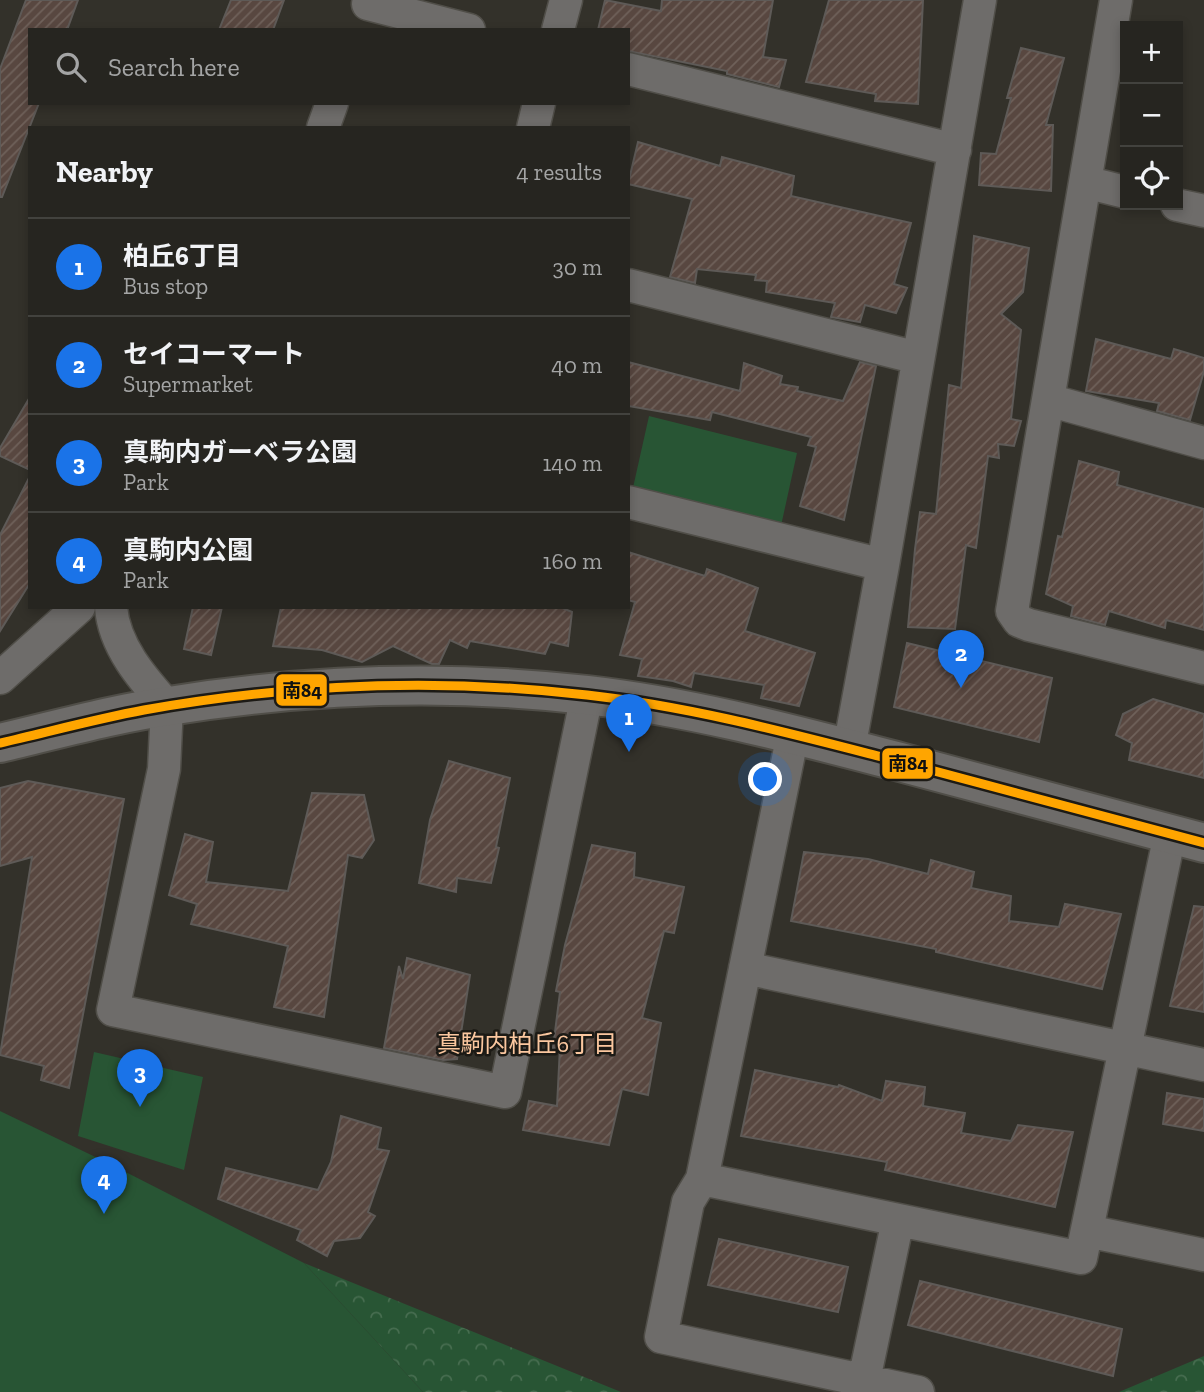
<!DOCTYPE html>
<meta charset="utf-8">
<style>
:root{--surface:#262520;--page:#32312d;--text:#f1f3f6;--muted:#a4a5a5;--line:#42423e;--accent:#1a73e8}
body{margin:0;font-family:"Zilla Slab","Noto Sans JP",serif;background:var(--page);color:var(--text)}
.controls{position:absolute;right:21px;top:21px;display:grid;overflow:hidden;border-radius:0px;box-shadow:0 4px 10px #0003}
.controls button{width:63px;height:63px;display:grid;place-items:center;padding:0;border:0;border-bottom:2px solid var(--line);background:var(--surface);color:var(--text);font:35px sans-serif}
.you{position:absolute;left:766px;top:780px;width:24px;height:24px;margin:-18px;border:5px solid #fff;border-radius:50%;background:#1a73e8;box-shadow:0 0 0 10px #1a73e833}
.badge{display:grid;place-items:center;width:46px;height:46px;border-radius:50%;background:var(--accent);color:#fff;font-size:23px;font-weight:700}
.pin{position:absolute;translate:-50% -58px;filter:drop-shadow(0 2px 4px #0008)}
.pin::after{content:'';position:absolute;top:37px;width:24px;height:21px;background:inherit;clip-path:polygon(0 0,100% 0,50% 100%)}
.list{margin:0;padding:0;list-style:none}
h2{display:flex;justify-content:space-between;align-items:center;height:91px;margin:0;padding:0 28px;font-size:30px}
h2 small{font-size:23px;font-weight:400;color:var(--muted)}
.list li{display:grid;grid-template-columns:46px 1fr auto;gap:21px;align-items:center;box-sizing:border-box;height:98px;padding:0 28px;border-top:2px solid var(--line)}
.list b{display:block;font-size:26px;white-space:nowrap}
.list p{margin:0;font-size:23px;white-space:nowrap;color:var(--muted)}
.list em{font-size:23px;font-style:normal;color:var(--muted)}
.icon{flex:none;width:38px;height:38px;fill:none;stroke:currentColor;stroke-width:2;stroke-linecap:round;stroke-linejoin:round}
.map{position:relative;flex:none;width:1204px;height:1392px;overflow:hidden}
.search{position:absolute;background:var(--surface);box-shadow:0 4px 10px #0003;left:28px;top:28px;width:602px;height:77px;display:flex;align-items:center;gap:18px;box-sizing:border-box;padding:0 24px;border-radius:0px;color:var(--muted);font-size:26px}
.panel{position:absolute;background:var(--surface);box-shadow:0 4px 10px #0003;left:28px;top:126px;width:602px;height:483px;border-radius:0px}
.map>svg:first-child{display:block}
.forest{fill:url(#forest-crowns)}
.green{fill:#285534}
.building{fill:url(#building-hatch);stroke:#5e5a57;stroke-width:2}
.lines{fill:none;stroke-linecap:round;stroke-linejoin:round}
.minor-casing{stroke:#504e48;stroke-width:35}
.tertiary-casing{stroke:#504e48;stroke-width:42}
.minor{stroke:#6e6c6a;stroke-width:32}
.tertiary{stroke:#6e6c6a;stroke-width:38}
.bus-1-casing{stroke:#1c1a15;stroke-width:14}
.bus-1{stroke:#ffa500;stroke-width:9}
.labels{text-anchor:middle;dominant-baseline:central;stroke-width:5;stroke-linejoin:round;paint-order:stroke}
.neighbourhood-label{font-size:24px;fill:#fbc79f;stroke:#1c1a15}
.line-badge{stroke:#1c1a15;stroke-width:2.5}
.pale-badge-label{font-size:19px;text-anchor:middle;font-weight:bold;fill:#111}
</style>
<div class="map">
<svg width="1204" height="1392" viewBox="0 0 1204 1392">
<defs>
<pattern id="forest-crowns" width="20" height="18" patternUnits="userSpaceOnUse" patternTransform="scale(1.75)"><rect width="20" height="18" fill="#285534"/><path d="M2 6a3 3 0 1 1 6 0M12 15a3 3 0 1 1 6 0" fill="none" stroke="#476d50"/></pattern>
<pattern id="building-hatch" width="6" height="6" patternUnits="userSpaceOnUse" patternTransform="scale(1.75)"><rect width="6" height="6" fill="#584740"/><path d="M-1 1l2-2M0 6l6-6M5 7l2-2" fill="none" stroke="#6f615a"/></pattern>
</defs>
<rect width="100%" height="100%" fill="#33312a"/>
<path class="forest" d="M304,1263L621,1392H423Z
M1204,1356V1392H1119Z"/>
<path class="green" d="M649,416L797,453L779,535L630,501Z
M94,1052L203,1077L184,1170L78,1136Z
M0,1111L112,1165L304,1263L423,1392H0Z"/>
<path class="building" d="M26,0H78L67,30H30V103H39L2,197H0V69Z
M231,0H284L273,30H219Z
M605,0L661,11L662,0H773L763,57L786,60L779,87L727,74V71L628,51V30H598Z
M829,0H923L918,104L875,101L876,94L806,82Z
M1021,48L1064,58L1046,125H1053L1051,191L979,185L981,153L996,154L1011,98H1007Z
M638,142L720,166L722,157L794,176L791,196L911,223L894,284L907,288L896,313L865,305L860,322L831,317L835,303L766,292L767,281L755,280L756,275L697,269L695,283L670,277L692,199L628,184Z
M974,236L1029,248L1023,292L1001,314L1021,330L1011,419L1021,421L1014,446L998,444L999,458L988,456L976,548L966,545L955,629L908,627L915,549L920,512L936,514L949,385L961,388Z
M1096,339L1171,359L1174,349L1204,358V371L1190,420L1157,411L1159,403L1086,391Z
M628,362L740,391L744,363L782,376L780,384L798,387L797,391L843,401L860,362L876,366L844,520L800,506L816,447L808,445L811,437L712,412L710,420L628,406Z
M30,397V470L0,456V448Z
M1079,461L1119,472L1117,485L1204,509V630L1166,620L1165,628L1109,611L1105,625L1071,616L1073,606L1046,594L1058,536L1062,537Z
M30,476V583L0,631V535Z
M628,552L705,576L707,569L758,588L745,631L815,653L799,706L761,698L764,685L694,673L691,687L673,681L638,676L642,659L620,655L635,602L628,600Z
M193,607H222L211,655L184,649Z
M281,607H560L572,612L568,646L550,642L545,654L470,641L467,648L450,640L439,664H432L393,646L362,662L322,650L273,646Z
M907,643L1052,678L1039,742L894,707Z
M1153,699L1204,714V778L1129,760L1132,743L1116,735L1123,714Z
M449,761L510,778L496,847L499,848L491,883L457,878L456,892L419,883L430,820Z
M28,781L124,799L69,1088L41,1080L44,1066L0,1055L32,857L0,866V788Z
M312,793L364,795L374,840L362,858L348,855L324,1017L274,1007L288,946L191,924L197,904L169,895L185,834L213,842L206,882L288,891Z
M592,845L635,853L634,877L684,887L674,933L664,931L642,1018L661,1023L648,1095L622,1089L609,1145L523,1130L529,1101L557,1106L560,1047L553,1048L560,992L556,991L565,945Z
M804,852L868,859L928,874L931,860L974,872L971,888L1011,896L1009,921L1059,927L1065,904L1121,914L1102,989L936,952V949L791,921Z
M1194,906L1204,907V1012L1170,1006Z
M407,958L470,975L457,1059L443,1060L384,1048L399,966L403,979Z
M755,1070L838,1087L839,1085L882,1101L886,1081L925,1087L923,1106L965,1113L961,1133L1011,1141L1018,1125L1073,1132L1055,1207L885,1170L887,1162L741,1136Z
M1167,1093L1204,1099V1131L1163,1124Z
M341,1116L381,1128L377,1149L389,1151L368,1212L375,1216L360,1238L334,1241L327,1256L297,1240L301,1230L218,1199L226,1168L318,1190L331,1162Z
M719,1239L848,1267L838,1312L708,1285Z
M920,1281L1122,1329L1113,1376L908,1325Z"/>
<g class="lines">
<defs>
<path id="minor" d="M1116,0L1012,611L1019,621L1029,625L1204,668
M368,4L469,30
M558,30L566,0
M628,69L955,150
M323,128L332,103
M533,128L539,103
M1085,182L1125,192
M1177,205L1204,211
M628,285L918,358
M1048,400L1204,443
M628,502L883,565
M111,607C114,646 142,678 167,706L164,769L113,1010L505,1092L587,695
M0,678L79,607
M793,734L702,1179L688,1202L661,1337L918,1392
M849,749L883,565L980,0
M745,968L1204,1065
M702,1179L1081,1258L1170,834
M1087,1231L1204,1255
M864,1380L898,1220"/>
<path id="tertiary" d="M0,743C56,730 112,714 169,706C307,684 447,679 587,695C693,707 796,735 900,762C1001,789 1103,816 1204,843"/>
</defs>
<use href="#minor" class="minor-casing"/>
<use href="#tertiary" class="tertiary-casing"/>
<use href="#minor" class="minor"/>
<use href="#tertiary" class="tertiary"/>
<defs>
<path id="bus-1" d="M0,743C48,732 96,719 144,710C290,684 440,678 587,695C687,706 785,732 882,757C990,785 1097,814 1204,843"/>
</defs>
<use href="#bus-1" class="bus-1-casing"/>
<use href="#bus-1" class="bus-1"/>
</g>
<g class="labels">
<g class="neighbourhood-label">
<text x="527" y="1043">真駒内柏丘6丁目</text>
</g>
</g>
<g class="line-badge">
<rect x="275" y="673" width="53" height="34" rx="7" fill="#ffa500"/>
<rect x="881" y="747" width="53" height="33" rx="7" fill="#ffa500"/>
</g>
<g class="pale-badge-label">
<text x="302" y="697">南84</text>
<text x="908" y="770">南84</text>
</g>
</svg>
<div class="controls">
<button>+</button>
<button>−</button>
<button><svg class="icon" aria-label="locate" viewBox="0 0 24 24"><circle cx="12" cy="12" r="6"/><path d="M12 2v4M12 18v4M2 12h4M18 12h4"/></svg></button>
</div>
<div class="you"></div>
<div class="pin badge" style="left:629px;top:752px">1</div>
<div class="pin badge" style="left:961px;top:688px">2</div>
<div class="pin badge" style="left:140px;top:1107px">3</div>
<div class="pin badge" style="left:104px;top:1214px">4</div>
<div class="search"><svg class="icon" aria-label="search" viewBox="0 0 24 24"><circle cx="10" cy="10" r="6"/><path d="M15 15l6 6"/></svg>Search here</div>
<section class="panel">
<h2>Nearby<small>4 results</small></h2>
<ul class="list">
<li><span class="badge">1</span><div><b>柏丘6丁目</b><p>Bus stop</p></div><em>30 m</em></li>
<li><span class="badge">2</span><div><b>セイコーマート</b><p>Supermarket</p></div><em>40 m</em></li>
<li><span class="badge">3</span><div><b>真駒内ガーベラ公園</b><p>Park</p></div><em>140 m</em></li>
<li><span class="badge">4</span><div><b>真駒内公園</b><p>Park</p></div><em>160 m</em></li>
</ul>
</section>
</div>
